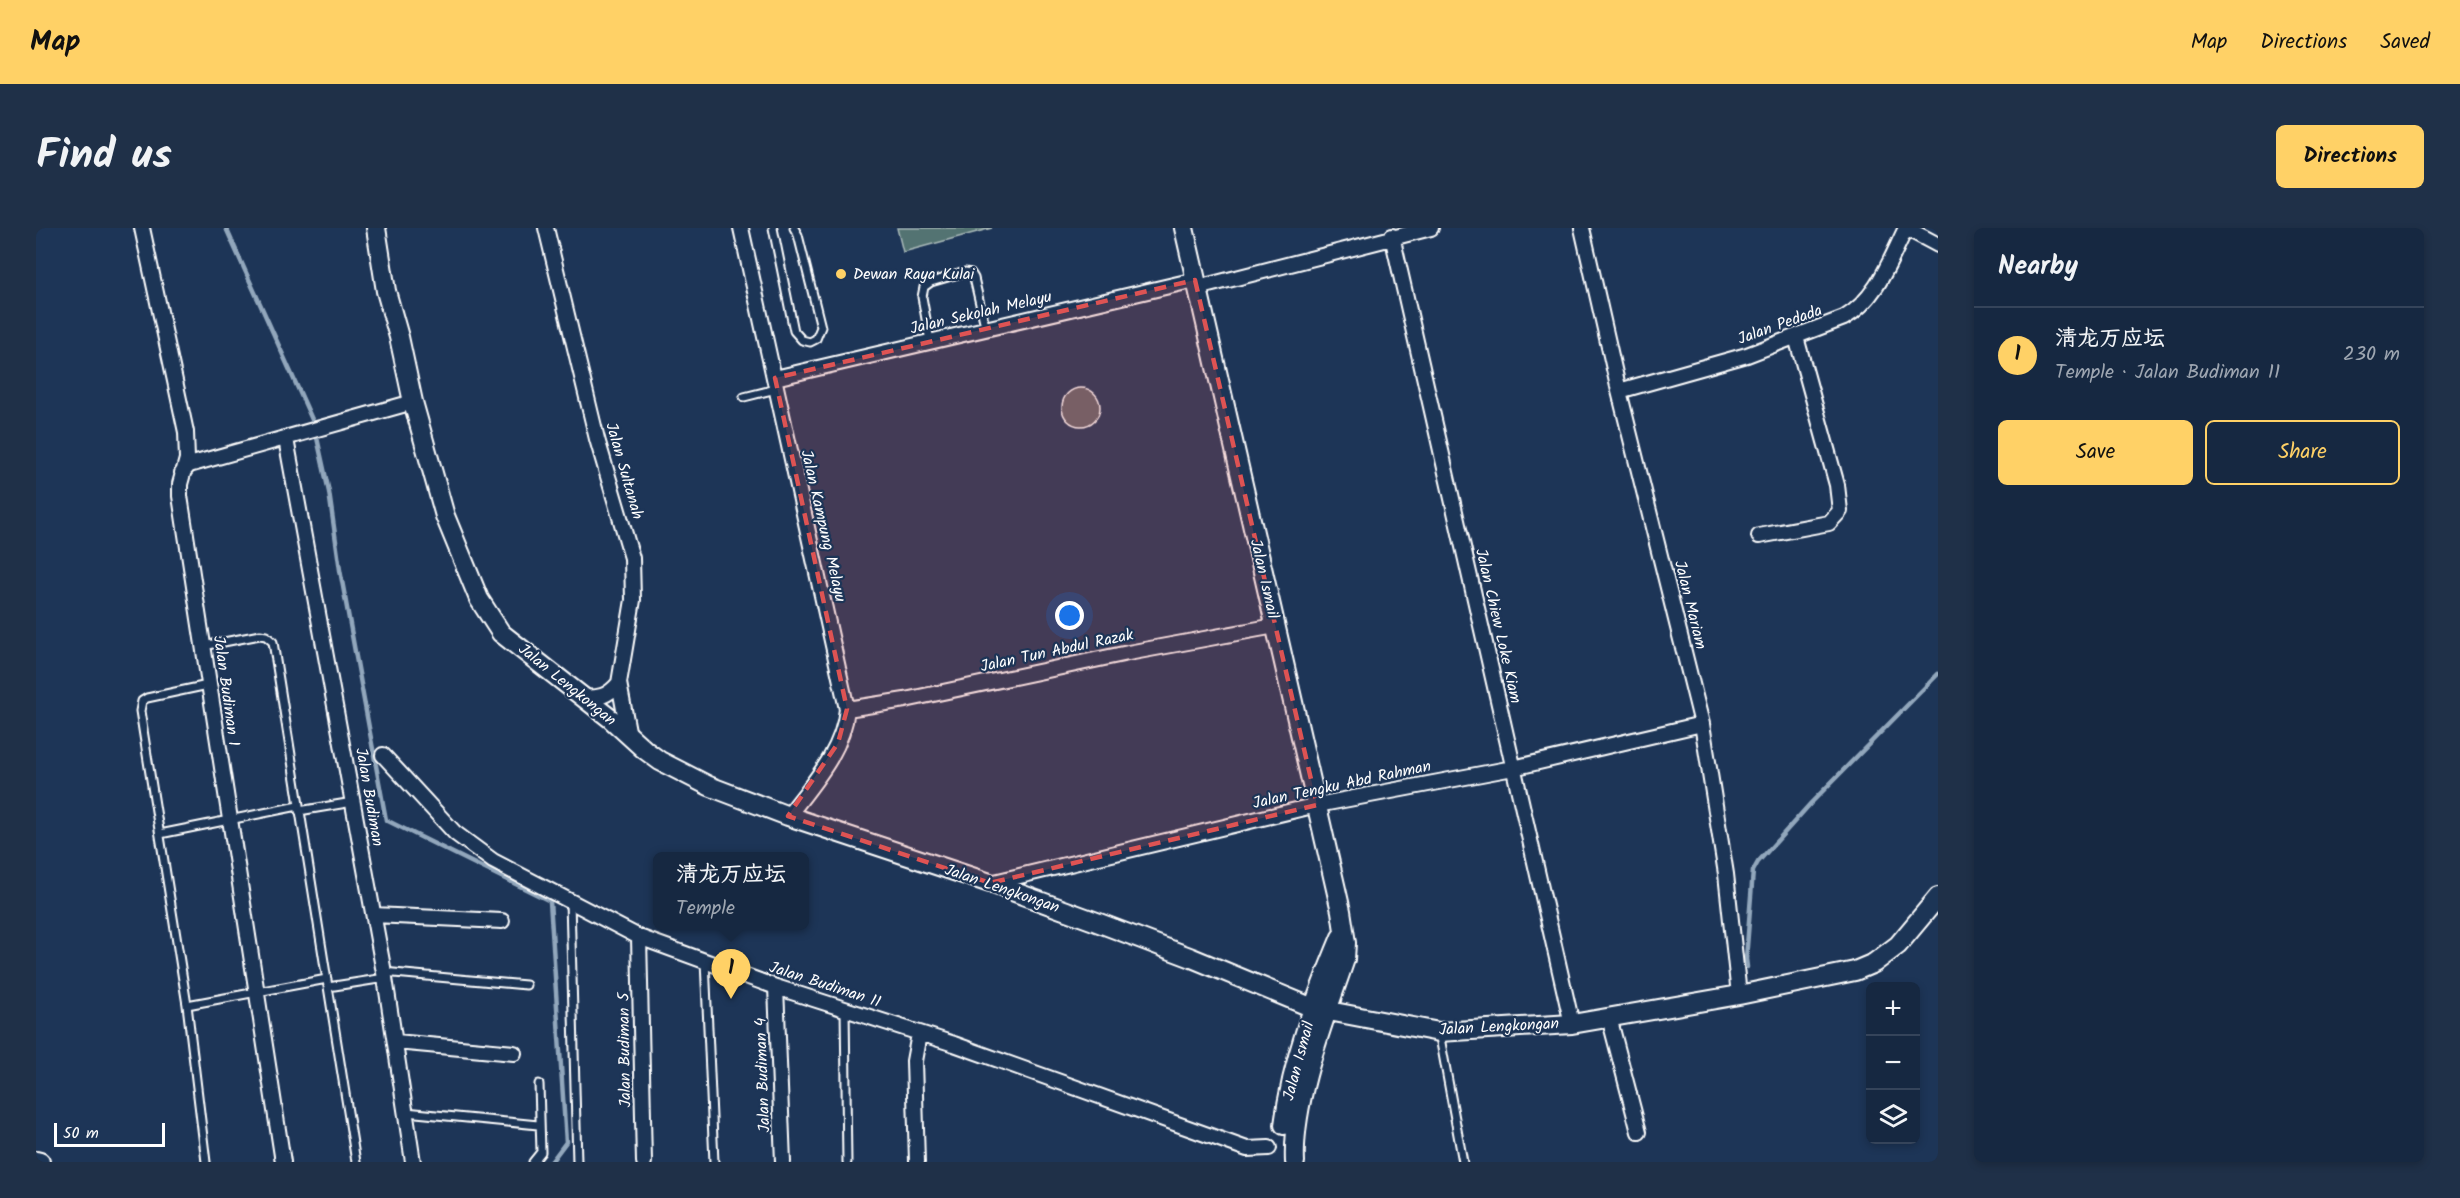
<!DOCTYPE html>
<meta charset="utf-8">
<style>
:root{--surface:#162841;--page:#1f3048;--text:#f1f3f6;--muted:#9ea6b1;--line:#35445a;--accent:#ffd166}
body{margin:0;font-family:Kalam,"LXGW WenKai TC",sans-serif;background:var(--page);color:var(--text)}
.controls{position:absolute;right:18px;bottom:18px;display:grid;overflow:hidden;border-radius:9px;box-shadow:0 3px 9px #0003}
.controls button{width:54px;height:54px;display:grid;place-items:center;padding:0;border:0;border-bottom:2px solid var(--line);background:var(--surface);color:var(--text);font:30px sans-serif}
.scale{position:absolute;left:18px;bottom:15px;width:111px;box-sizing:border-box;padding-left:6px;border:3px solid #fff;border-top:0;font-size:16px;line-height:21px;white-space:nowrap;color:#fff;-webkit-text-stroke:4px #1d3557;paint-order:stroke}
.you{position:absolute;left:1034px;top:388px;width:21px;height:21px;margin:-15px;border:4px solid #fff;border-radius:50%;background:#1a73e8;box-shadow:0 0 0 9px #1a73e833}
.badge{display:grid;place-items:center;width:39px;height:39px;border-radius:50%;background:var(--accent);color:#111;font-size:20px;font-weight:700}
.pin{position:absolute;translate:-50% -50px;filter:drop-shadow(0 2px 3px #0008)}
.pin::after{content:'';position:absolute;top:32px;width:21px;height:18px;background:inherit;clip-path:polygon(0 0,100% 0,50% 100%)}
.popup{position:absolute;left:617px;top:624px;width:156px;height:78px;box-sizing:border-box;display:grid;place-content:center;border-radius:9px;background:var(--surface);filter:drop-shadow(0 2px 4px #0005);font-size:20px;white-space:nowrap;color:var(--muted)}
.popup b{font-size:22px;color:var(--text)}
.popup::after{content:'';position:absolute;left:50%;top:100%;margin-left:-12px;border:12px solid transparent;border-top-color:var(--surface)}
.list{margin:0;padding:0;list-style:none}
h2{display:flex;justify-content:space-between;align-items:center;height:78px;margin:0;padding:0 24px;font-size:26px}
h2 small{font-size:20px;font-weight:400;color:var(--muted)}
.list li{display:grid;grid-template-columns:39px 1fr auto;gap:18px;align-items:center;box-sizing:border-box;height:96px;padding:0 24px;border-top:2px solid var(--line)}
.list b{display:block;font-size:22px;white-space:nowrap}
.list p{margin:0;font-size:20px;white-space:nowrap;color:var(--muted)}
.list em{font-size:20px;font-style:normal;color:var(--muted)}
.actions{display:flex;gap:12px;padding:18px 24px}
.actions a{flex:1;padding:14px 0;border:2px solid var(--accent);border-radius:9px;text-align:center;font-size:21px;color:var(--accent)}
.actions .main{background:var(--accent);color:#111}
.icon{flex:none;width:33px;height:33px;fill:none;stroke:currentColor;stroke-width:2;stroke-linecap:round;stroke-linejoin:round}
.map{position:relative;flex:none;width:1902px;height:934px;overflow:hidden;border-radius:9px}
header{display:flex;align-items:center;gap:36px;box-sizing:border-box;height:84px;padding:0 30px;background:var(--accent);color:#111}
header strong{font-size:28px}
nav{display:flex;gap:33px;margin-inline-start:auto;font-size:21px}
.intro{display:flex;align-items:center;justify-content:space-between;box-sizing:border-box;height:144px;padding:0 36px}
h1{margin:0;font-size:42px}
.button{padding:15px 27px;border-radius:9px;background:var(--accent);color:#111;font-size:21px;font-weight:700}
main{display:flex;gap:36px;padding:0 36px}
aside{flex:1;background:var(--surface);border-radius:9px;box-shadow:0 3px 9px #0003}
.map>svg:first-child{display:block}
.green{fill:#537372;stroke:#a9b9b8;stroke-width:1.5}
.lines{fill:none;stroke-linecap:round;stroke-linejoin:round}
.stream{stroke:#92a7bc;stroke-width:4.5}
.building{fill:#5f626a;stroke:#fff;stroke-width:1.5}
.lane-casing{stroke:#fff;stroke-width:11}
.street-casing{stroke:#fff;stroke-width:18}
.secondary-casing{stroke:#fff;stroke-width:22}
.lane{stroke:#1d3557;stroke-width:7}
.street{stroke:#1d3557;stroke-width:14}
.secondary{stroke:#1d3557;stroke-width:18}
.marked{fill:#de5353;fill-opacity:0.2;stroke:#de5353;stroke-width:4.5;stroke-dasharray:12 8;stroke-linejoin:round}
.poi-dot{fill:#ffd166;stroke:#1d3557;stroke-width:2}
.labels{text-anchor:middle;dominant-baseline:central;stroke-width:4.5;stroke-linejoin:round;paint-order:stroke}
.poi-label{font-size:16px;fill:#fff;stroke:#1d3557;text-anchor:start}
.street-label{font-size:16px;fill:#fff;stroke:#1d3557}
</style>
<header>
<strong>Map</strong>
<nav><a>Map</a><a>Directions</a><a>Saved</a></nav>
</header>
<div class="intro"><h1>Find us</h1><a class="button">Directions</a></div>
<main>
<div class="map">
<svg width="1902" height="934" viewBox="0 0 1902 934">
<rect width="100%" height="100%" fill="#1d3557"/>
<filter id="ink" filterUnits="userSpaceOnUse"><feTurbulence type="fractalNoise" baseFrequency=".0167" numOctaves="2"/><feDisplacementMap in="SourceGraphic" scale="12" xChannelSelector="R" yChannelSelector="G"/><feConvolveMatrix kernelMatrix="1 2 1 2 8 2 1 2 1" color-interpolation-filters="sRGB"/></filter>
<g filter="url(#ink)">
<path class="green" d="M861,0H956L867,24Z"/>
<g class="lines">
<path class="stream" d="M190,0L278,196L293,264L304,342L350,592L514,673L530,914L515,934
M1711,739L1710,731L1717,643L1722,634L1775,575L1902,446"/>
</g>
<path class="building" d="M1026 179a19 19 0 1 1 38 0a19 19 0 1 1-38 0Z"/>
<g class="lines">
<defs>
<path id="lane" d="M737,0L758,103L766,112L774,114L780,111L785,99L762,7L758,0
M894,113L886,69L888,59L895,54L929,44L935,45L938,50L950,102
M708,169L740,161
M167,418L224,407L230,408L237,414L320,934
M263,583L317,574
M124,606L262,578
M534,673L541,934
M669,733L678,934
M347,744L490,757
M292,759L349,750
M151,777L291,751
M809,781L811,934
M1403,804L1427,934
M370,884L502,897
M170,934L151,777L104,483L106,473L111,470L172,457
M497,934L505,924L503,856"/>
<path id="street" d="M106,0L150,204L151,231L144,256V268L247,934
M510,0L561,211L596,330L597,372L583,455C572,468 563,471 545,469
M705,0L811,481C807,523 777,555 752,588
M1546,0L1583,163L1666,496L1690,646L1703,767
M1870,0L1902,17
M1356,8L1536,796
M1161,60L1395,0
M739,150L1159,52
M1583,163L1711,127L1808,90C1841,71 1854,32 1870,0
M250,211L349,750L377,934
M146,245L153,237L377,174
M1723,308L1793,295L1804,283L1801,257L1760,109
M583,455L593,508
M811,481L869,472L1092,425L1239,398
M347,527L419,605L457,633L603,709L740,759L918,816L1211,921L1233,920
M954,655L1281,577L1477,540L1666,496
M338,687L466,693
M603,709L608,934
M740,759L747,934
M1573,789L1603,904
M360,814L478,825
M881,934L878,833L883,806"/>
<path id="secondary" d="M340,0L350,63L363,109L377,174L409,288L443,371L465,405L575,491L609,522L624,533L673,558L752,588L954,655L1058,693L1156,730L1277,780L1403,804L1536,796L1703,767L1819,743L1838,735L1862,717L1902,669
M1148,0L1305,683L1310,715L1309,731C1289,790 1256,872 1259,934
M1248,897C1256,832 1280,769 1305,709
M0,933L4,934"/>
</defs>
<use href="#lane" class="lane-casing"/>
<use href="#street" class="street-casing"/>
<use href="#secondary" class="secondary-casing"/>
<use href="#lane" class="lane"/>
<use href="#street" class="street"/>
<use href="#secondary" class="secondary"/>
</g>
</g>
<path class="marked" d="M1159,52L1281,577L954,655L752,588L802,515L811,481L739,150Z"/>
<circle class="poi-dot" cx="805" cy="46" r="6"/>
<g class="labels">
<g class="poi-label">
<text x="817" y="46">Dewan Raya Kulai</text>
</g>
<g class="street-label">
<text transform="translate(945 85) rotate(-13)">Jalan Sekolah Melayu</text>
<text transform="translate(1744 97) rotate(-20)">Jalan Pedada</text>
<text transform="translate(588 243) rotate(74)">Jalan Sultanah</text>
<text transform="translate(787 298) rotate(77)">Jalan Kampung Melayu</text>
<text transform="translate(1228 351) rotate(77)">Jalan Ismail</text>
<text transform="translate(1654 377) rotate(76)">Jalan Mariam</text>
<text transform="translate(1462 398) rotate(77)">Jalan Chiew Loke Kiam</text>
<text transform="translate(1021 423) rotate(-12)">Jalan Tun Abdul Razak</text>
<text transform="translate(531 457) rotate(39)">Jalan Lengkongan</text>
<text transform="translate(190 463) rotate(82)">Jalan Budiman 1</text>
<text transform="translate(1306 557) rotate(-12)">Jalan Tengku Abd Rahman</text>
<text transform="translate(333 569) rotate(80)">Jalan Budiman</text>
<text transform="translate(966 661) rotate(19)">Jalan Lengkongan</text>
<text transform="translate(789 757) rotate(18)">Jalan Budiman 11</text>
<text transform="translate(1463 799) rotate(-3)">Jalan Lengkongan</text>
<text transform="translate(589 822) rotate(-91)">Jalan Budiman 5</text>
<text transform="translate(1263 833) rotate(-75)">Jalan Ismail</text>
<text transform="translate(727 847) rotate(-92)">Jalan Budiman 4</text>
</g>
</g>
</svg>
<div class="controls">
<button>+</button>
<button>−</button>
<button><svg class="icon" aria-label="layers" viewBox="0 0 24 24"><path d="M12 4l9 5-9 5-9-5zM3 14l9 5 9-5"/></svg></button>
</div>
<div class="scale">50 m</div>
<div class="you"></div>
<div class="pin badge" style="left:695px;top:771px">1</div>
<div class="popup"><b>清龙万应坛</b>Temple</div>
</div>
<aside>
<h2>Nearby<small></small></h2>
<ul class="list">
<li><span class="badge">1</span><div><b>清龙万应坛</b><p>Temple · Jalan Budiman 11</p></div><em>230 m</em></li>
</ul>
<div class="actions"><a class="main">Save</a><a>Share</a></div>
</aside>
</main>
